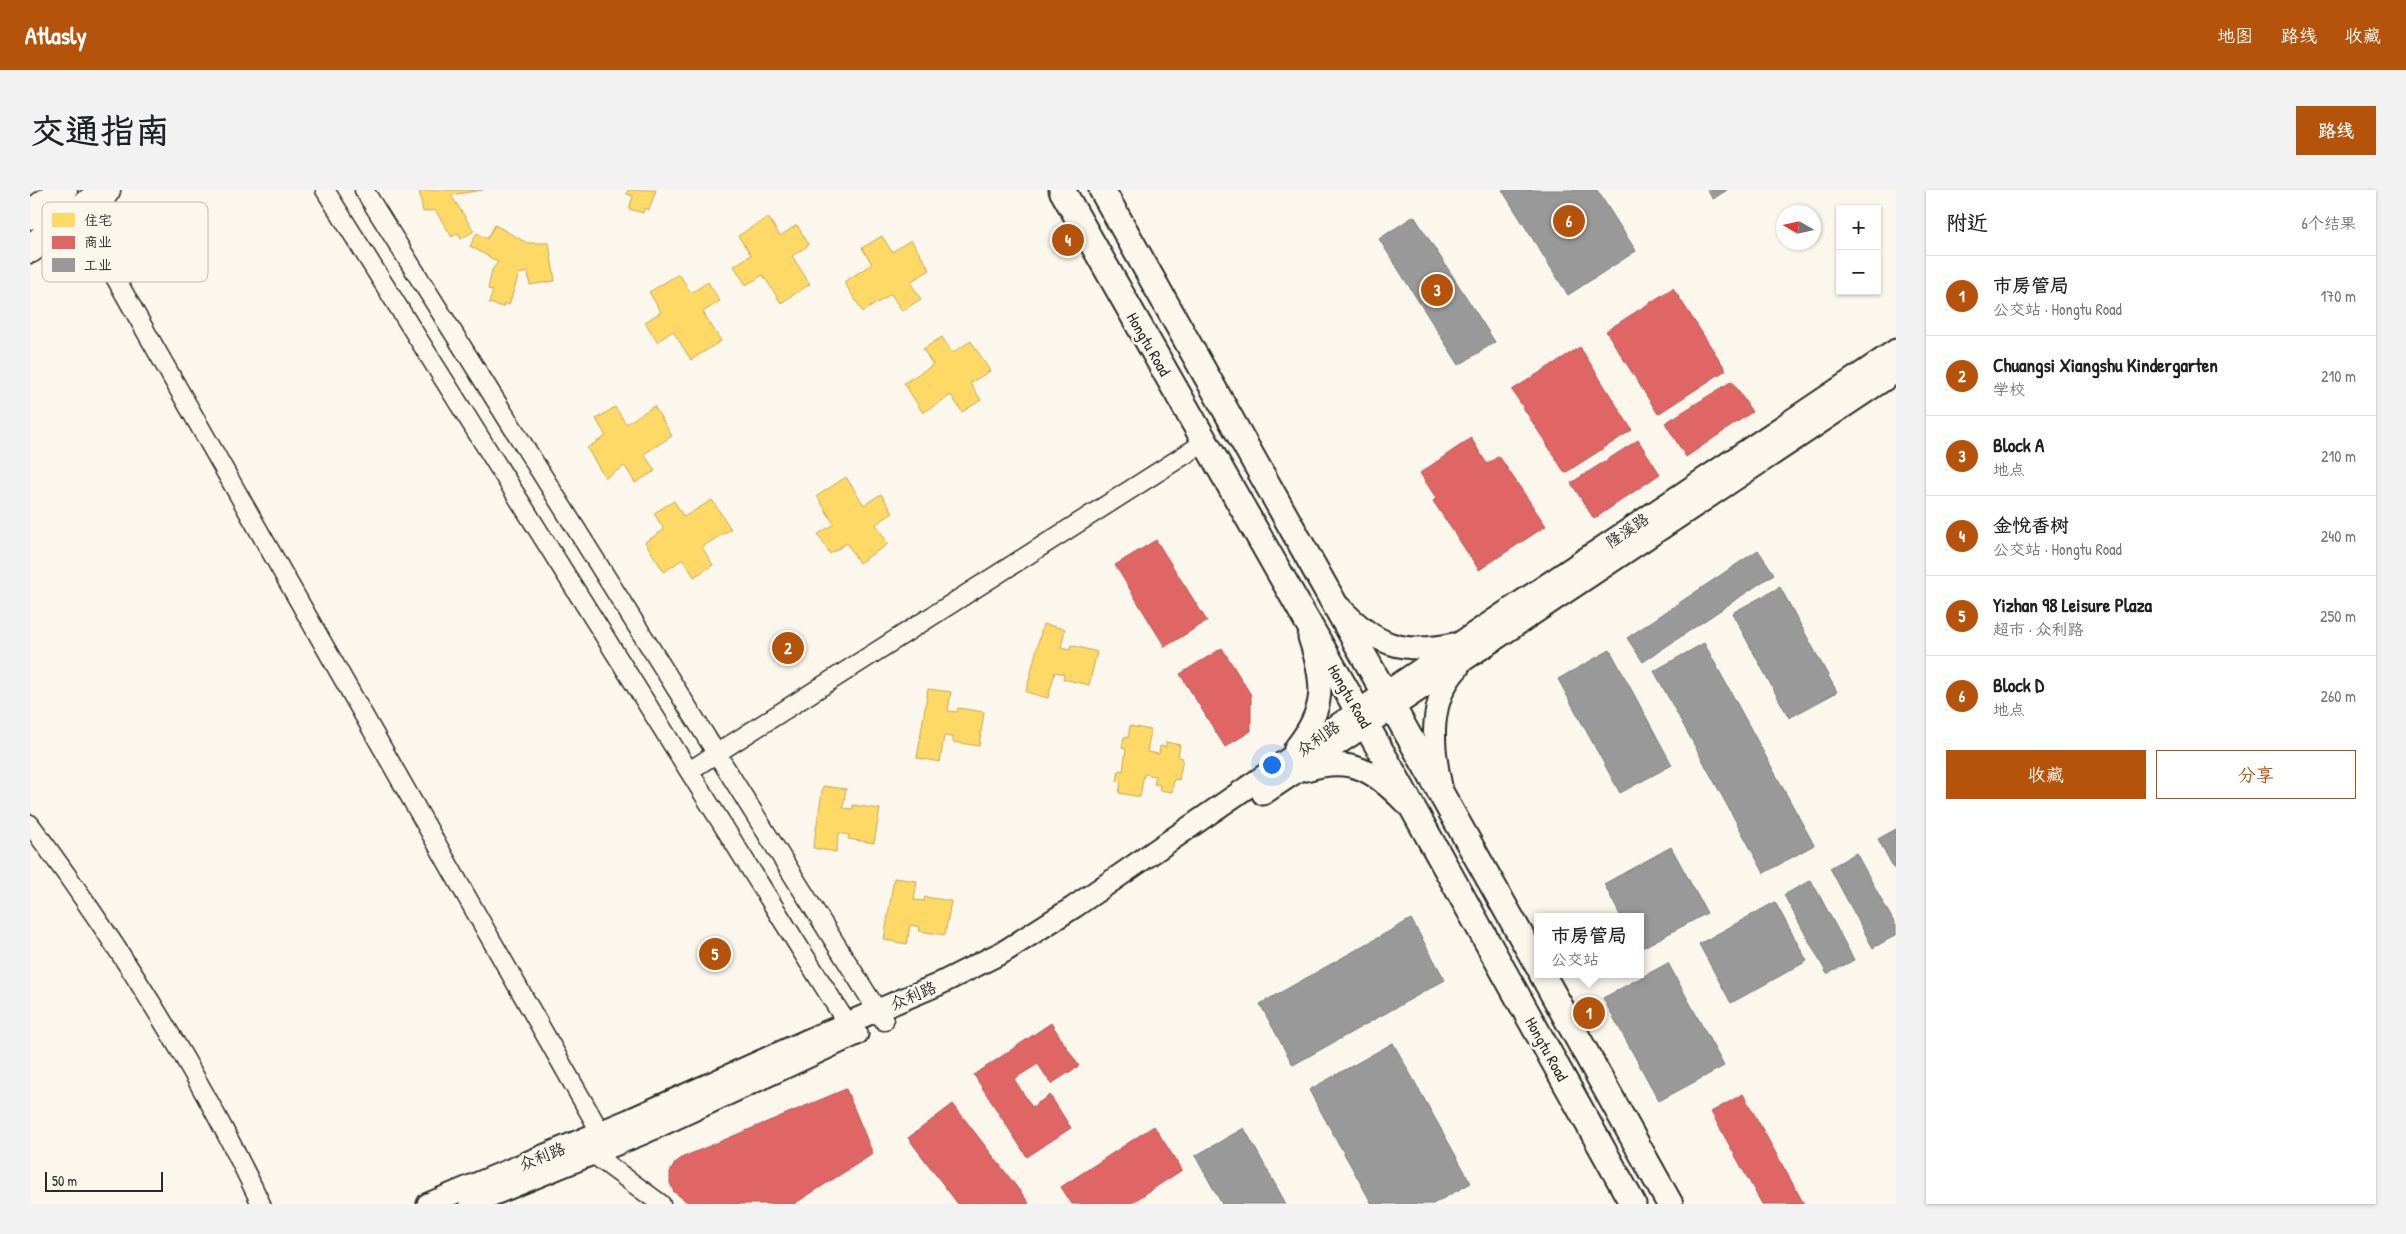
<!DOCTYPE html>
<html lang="zh">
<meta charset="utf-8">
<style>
:root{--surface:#fff;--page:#f2f2f2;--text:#202124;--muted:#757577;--line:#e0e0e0;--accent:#b45309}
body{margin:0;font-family:"Patrick Hand","LXGW WenKai TC",sans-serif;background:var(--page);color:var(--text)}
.controls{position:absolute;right:15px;top:15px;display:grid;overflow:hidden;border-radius:0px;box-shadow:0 1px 4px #0004}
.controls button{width:45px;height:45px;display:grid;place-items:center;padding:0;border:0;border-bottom:1px solid var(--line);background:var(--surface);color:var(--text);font:25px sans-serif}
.compass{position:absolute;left:1746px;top:15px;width:45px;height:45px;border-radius:50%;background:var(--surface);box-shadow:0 1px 4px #0004;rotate:279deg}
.scale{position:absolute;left:15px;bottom:12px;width:118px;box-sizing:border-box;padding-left:5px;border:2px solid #2b2b2b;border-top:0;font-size:14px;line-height:18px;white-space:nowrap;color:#2b2b2b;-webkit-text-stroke:4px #fbf7ec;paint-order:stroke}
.you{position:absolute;left:1241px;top:574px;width:18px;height:18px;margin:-12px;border:4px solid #fff;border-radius:50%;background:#1a73e8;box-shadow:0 0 0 8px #1a73e833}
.badge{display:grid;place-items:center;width:32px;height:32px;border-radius:50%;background:var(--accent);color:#fff;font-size:16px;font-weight:700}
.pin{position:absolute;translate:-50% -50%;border:2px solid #fff;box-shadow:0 1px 5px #0006}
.popup{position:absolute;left:1504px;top:723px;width:110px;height:65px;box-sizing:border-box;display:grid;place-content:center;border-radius:0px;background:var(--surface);filter:drop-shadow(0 1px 4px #0005);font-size:16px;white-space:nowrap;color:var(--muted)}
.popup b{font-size:19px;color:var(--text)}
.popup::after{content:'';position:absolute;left:50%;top:100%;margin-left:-10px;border:10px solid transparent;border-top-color:var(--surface)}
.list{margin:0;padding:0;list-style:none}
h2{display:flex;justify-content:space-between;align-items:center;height:65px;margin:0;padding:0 20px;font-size:21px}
h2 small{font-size:16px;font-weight:400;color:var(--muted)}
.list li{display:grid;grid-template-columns:32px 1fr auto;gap:15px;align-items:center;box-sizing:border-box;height:80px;padding:0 20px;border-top:1px solid var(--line)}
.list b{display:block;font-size:19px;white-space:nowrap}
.list p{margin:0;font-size:16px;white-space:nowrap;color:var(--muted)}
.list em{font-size:16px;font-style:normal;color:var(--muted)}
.actions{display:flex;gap:10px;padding:15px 20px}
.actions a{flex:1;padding:11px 0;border:1px solid var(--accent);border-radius:0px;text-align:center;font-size:18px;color:var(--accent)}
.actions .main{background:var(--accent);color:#fff}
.map{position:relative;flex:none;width:1866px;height:1014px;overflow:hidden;border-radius:0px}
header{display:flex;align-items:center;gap:30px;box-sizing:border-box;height:70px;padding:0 25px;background:var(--accent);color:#fff}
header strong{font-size:24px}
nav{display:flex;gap:28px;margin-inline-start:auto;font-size:18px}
.intro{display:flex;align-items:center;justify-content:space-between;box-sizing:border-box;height:120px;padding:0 30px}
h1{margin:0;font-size:35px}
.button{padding:12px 22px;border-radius:0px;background:var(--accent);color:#fff;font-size:18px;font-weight:700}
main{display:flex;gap:30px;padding:0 30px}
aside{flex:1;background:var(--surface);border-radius:0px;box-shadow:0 1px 4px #0004}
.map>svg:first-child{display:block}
.homes{fill:#ffd966;stroke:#bfa554}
.shops{fill:#e06666;stroke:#aa5454}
.industry{fill:#999;stroke:#787878}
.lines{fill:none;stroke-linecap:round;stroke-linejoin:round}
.minor-casing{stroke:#2b2b2b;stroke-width:21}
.tertiary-casing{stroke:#2b2b2b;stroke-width:25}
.secondary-casing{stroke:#2b2b2b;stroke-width:29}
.primary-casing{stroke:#2b2b2b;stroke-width:31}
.trunk-casing{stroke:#2b2b2b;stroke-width:31}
.minor{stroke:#fbf7ec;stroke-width:18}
.tertiary{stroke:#fbf7ec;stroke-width:21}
.secondary{stroke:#fbf7ec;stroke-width:25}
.primary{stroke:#fbf7ec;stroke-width:28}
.trunk{stroke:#fbf7ec;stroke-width:28}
.labels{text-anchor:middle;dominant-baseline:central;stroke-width:5;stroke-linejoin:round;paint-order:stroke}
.street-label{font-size:16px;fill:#2b2b2b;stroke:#fbf7ec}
.key{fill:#fbf7ec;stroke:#bdbab2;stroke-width:1}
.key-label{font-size:14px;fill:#2b2b2b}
</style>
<header>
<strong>Atlasly</strong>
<nav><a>地图</a><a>路线</a><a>收藏</a></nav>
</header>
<div class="intro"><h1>交通指南</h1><a class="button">路线</a></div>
<main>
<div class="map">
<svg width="1866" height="1014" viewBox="0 0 1866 1014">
<rect width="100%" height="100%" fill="#fbf7ec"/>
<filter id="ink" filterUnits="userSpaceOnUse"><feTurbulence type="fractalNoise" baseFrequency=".02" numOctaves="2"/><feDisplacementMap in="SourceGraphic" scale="10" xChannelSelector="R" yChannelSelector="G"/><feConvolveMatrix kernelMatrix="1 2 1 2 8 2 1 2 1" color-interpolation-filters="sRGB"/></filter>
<g filter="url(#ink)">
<path class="homes" d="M389,0H453L421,5L444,41L431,49L428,43L422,47L405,20L393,22Z
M598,0H626L619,20L614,18L613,23L599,19L603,6L597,4Z
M738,27L750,46L767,35L779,55L762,66L780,94L751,113L733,85L716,95L704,76L721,65L708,46Z
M465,35L497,53H519L525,91L500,95L498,82L489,84L479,115L474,113L473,117L459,113L463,101L458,99L462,80L468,72L440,56L447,43L457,49Z
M852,46L862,62L881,50L900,80L880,92L891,109L872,121L861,104L833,122L814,92L842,74L832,58Z
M649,84L661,103L678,92L690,111L673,122L691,151L661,170L643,141L627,152L615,132L631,122L619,102Z
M912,147L922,163L941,151L960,181L940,193L951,210L932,222L921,205L893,223L874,193L903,175L893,159Z
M624,216L642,246L614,264L625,281L605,293L595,276L575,288L557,258L576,246L566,229L585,217L596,234Z
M816,287L834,315L851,304L863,323L846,334L858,354L829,373L817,353L800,364L788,344L804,334L787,306Z
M682,310L701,339L672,357L683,375L664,387L653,369L634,382L615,352L634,340L624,323L644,311L654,327Z
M1013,434L1035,439L1031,458L1040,460L1041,455L1067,462L1059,495L1033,489L1034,484L1025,482L1018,508L996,502Z
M898,499L921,502L918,521L927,522L928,518L954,522L949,556L923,552V547L914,546L910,572L887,568Z
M1100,536L1121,540L1117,562L1129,564L1130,556L1136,557V552L1150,555L1148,567L1153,568L1149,590L1144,589L1142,602L1129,600L1130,595L1124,594L1126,586L1114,584L1110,607L1089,603L1091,592L1087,591L1089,580L1093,581L1096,559L1092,558L1094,547L1098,548Z
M793,596L816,599L813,618L823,619V615L850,619L844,653L818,649L819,645L809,643L806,662L783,658Z
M864,688L887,691L884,710L894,711L895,707L921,711L915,745L889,741L890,737L880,735L877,754L854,750Z"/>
<path class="shops" d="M1643,98L1696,180L1628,224L1576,141Z
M1550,157L1602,240L1535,283L1482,200Z
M1702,191L1722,222L1656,267L1635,233Z
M1441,248L1457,274L1469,266L1516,336L1449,380L1403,311L1406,308L1390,283Z
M1608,250L1630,284L1564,329L1541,293Z
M1126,350L1177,431L1135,457L1085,375Z
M1192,458L1221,505V541L1195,557L1150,484Z
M1021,833L1049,876L1021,894L1008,874L984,889L1002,917L1020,905L1041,938L997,967L944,885Z
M816,899L843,964L764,1014H660L644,1002L640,993V982L645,973L653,967Z
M1713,904L1774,1014H1732L1681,922Z
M923,914L999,1013L998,1014H928L878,948Z
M1124,936L1152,980L1100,1014H1042L1031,997Z"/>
<path class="industry" d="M1472,0H1567L1606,61L1538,105Z
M1677,0H1697L1683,9Z
M1384,26L1465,152L1429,175L1349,49Z
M1728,360L1744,384L1613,472L1597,448Z
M1750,397L1807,502L1759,528L1702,423Z
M1674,453L1784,655L1734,683L1624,481Z
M1580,460L1642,575L1590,603L1528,489Z
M1866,639V682L1848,649Z
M1641,657L1677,723L1610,759V727H1591L1574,694Z
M1826,663L1866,736V745L1843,758L1800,678Z
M1781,690L1824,770L1797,784L1754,705Z
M1745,712L1777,771L1701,813L1669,754Z
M1381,729L1415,790L1263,875L1230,814Z
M1638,773L1694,876L1629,911L1573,808Z
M1363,853L1441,993L1403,1014H1342L1279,900Z
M1214,938L1256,1014H1192L1165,966Z"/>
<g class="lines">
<defs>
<path id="minor" d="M80,0C66,29 68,54 82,82L576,952
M295,0L823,843
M334,0L854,831
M10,51C38,54 58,62 79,80
M659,581L1175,252
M0,634C88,753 168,880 231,1014
M563,964L631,1014"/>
<path id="tertiary" d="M1310,417C1346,455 1372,465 1423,454
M1265,558C1297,518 1294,493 1279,447
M1276,580C1322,565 1345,582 1376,614
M1411,596C1402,556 1398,510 1428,478
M1233,604L1866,182
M398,1014L599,930L787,846L907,795L975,761L1044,717L1303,538L1866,160
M440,1014L614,943L827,844"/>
<path id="secondary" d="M1032,0L1361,579L1603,1014
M1072,0L1508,776
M1512,784L1640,1014"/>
<path id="primary" d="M0,59L76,0"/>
<path id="trunk" d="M0,25L33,0"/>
</defs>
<use href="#minor" class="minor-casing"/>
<use href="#tertiary" class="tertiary-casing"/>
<use href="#secondary" class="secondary-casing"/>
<use href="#primary" class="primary-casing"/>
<use href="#trunk" class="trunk-casing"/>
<use href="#minor" class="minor"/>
<use href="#tertiary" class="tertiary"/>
<use href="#secondary" class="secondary"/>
<use href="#primary" class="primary"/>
<use href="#trunk" class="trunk"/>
</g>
</g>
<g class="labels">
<g class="street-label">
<text transform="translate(1119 154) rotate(60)">Hongtu Road</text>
<text transform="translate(1597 340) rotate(-34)">隆溪路</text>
<text transform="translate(1320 506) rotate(60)">Hongtu Road</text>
<text transform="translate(1288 548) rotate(-35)">众利路</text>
<text transform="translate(883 805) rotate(-23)">众利路</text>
<text transform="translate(1517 859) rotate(61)">Hongtu Road</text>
<text transform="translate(512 966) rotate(-22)">众利路</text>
</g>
</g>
<rect x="12" y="12" width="166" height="80" rx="8" class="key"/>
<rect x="22" y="23" width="23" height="14" fill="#ffd966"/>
<rect x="22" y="46" width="23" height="13" fill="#e06666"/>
<rect x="22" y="68" width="23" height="14" fill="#999"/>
<g class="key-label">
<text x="54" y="35">住宅</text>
<text x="54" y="57">商业</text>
<text x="54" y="80">工业</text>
</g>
</svg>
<div class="controls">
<button>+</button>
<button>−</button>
</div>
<svg class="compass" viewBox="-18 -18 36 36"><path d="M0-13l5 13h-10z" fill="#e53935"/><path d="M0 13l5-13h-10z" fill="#757577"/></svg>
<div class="scale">50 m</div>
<div class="you"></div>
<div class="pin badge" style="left:1559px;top:823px">1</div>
<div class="popup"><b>市房管局</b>公交站</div>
<div class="pin badge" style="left:758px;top:458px">2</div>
<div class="pin badge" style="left:1407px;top:100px">3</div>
<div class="pin badge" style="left:1038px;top:50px">4</div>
<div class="pin badge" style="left:685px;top:764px">5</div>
<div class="pin badge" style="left:1539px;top:31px">6</div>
</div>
<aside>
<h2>附近<small>6个结果</small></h2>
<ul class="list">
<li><span class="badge">1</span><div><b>市房管局</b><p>公交站 · Hongtu Road</p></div><em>170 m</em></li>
<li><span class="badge">2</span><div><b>Chuangsi Xiangshu Kindergarten</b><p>学校</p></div><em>210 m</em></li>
<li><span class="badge">3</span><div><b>Block A</b><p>地点</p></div><em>210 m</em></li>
<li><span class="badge">4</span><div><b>金悦香树</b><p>公交站 · Hongtu Road</p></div><em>240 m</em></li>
<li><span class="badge">5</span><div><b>Yizhan 98 Leisure Plaza</b><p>超市 · 众利路</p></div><em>250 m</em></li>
<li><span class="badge">6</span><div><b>Block D</b><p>地点</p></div><em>260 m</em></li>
</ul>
<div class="actions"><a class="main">收藏</a><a>分享</a></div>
</aside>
</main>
